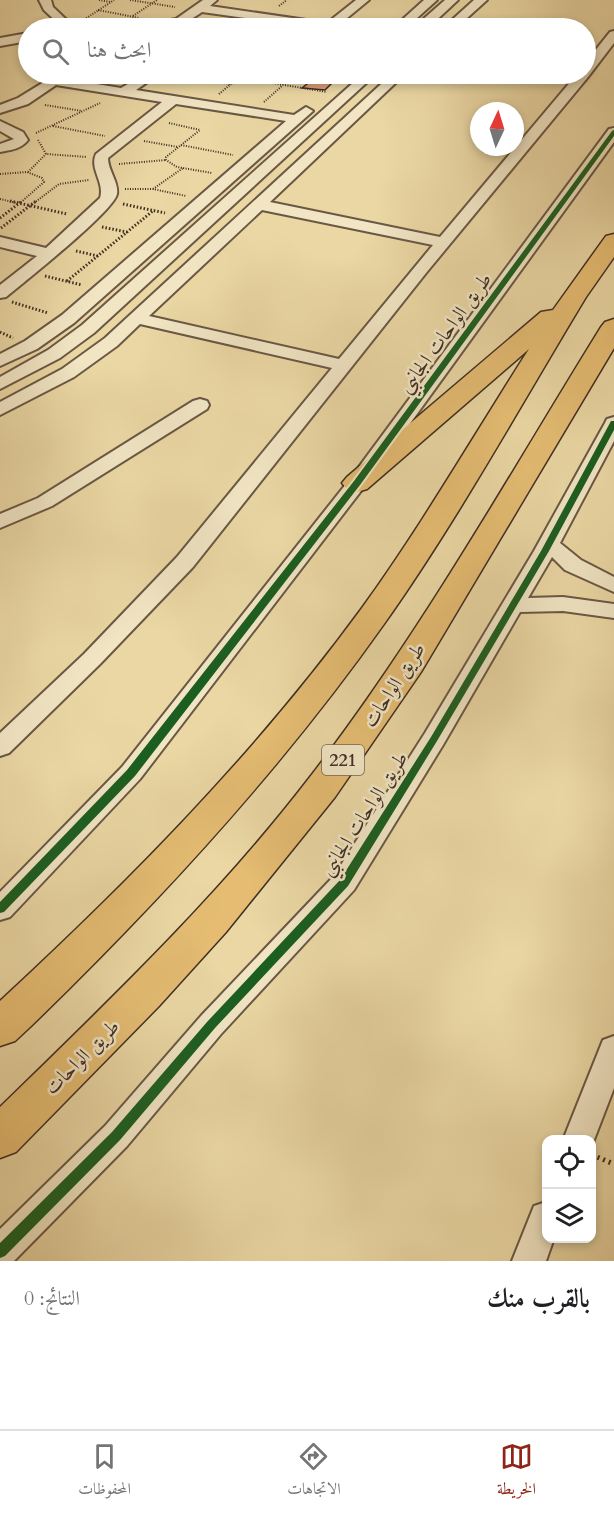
<!DOCTYPE html>
<html lang="ar">
<meta charset="utf-8">
<style>
:root{--surface:#fff;--page:#f2f2f2;--text:#202124;--muted:#757577;--line:#e0e0e0;--accent:#8f2418}
body{margin:0;font-family:Cardo,Amiri,serif;background:var(--page);color:var(--text);direction:rtl}
.controls{position:absolute;right:18px;bottom:18px;display:grid;overflow:hidden;border-radius:12px;box-shadow:0 3px 9px #0003}
.controls button{width:54px;height:54px;display:grid;place-items:center;padding:0;border:0;border-bottom:2px solid var(--line);background:var(--surface);color:var(--text);font:30px sans-serif}
.compass{position:absolute;left:470px;top:102px;width:54px;height:54px;border-radius:50%;background:var(--surface);box-shadow:0 3px 9px #0003;rotate:4deg}
.list{margin:0;padding:0;list-style:none}
h2{display:flex;justify-content:space-between;align-items:center;height:78px;margin:0;padding:0 24px;font-size:26px}
h2 small{font-size:20px;font-weight:400;color:var(--muted)}
.icon{flex:none;width:33px;height:33px;fill:none;stroke:currentColor;stroke-width:2;stroke-linecap:round;stroke-linejoin:round}
.map{position:relative;flex:none;width:614px;height:1261px;overflow:hidden;direction:ltr}
.search{position:absolute;background:var(--surface);box-shadow:0 3px 9px #0003;left:18px;right:18px;top:18px;height:66px;display:flex;align-items:center;gap:15px;box-sizing:border-box;padding:0 21px;border-radius:33px;color:var(--muted);font-size:22px}
.sheet{height:168px;background:var(--surface)}
nav{display:flex;justify-content:space-around;align-items:center;box-sizing:border-box;height:84px;border-top:2px solid var(--line);background:var(--surface);font-size:16px;color:var(--muted)}
nav a{display:grid;justify-items:center;gap:3px}
nav .on{color:var(--accent)}
.map>svg:first-child{display:block}
.building{fill:#df9e77;stroke:#3f2e24;stroke-width:1.5}
.lines{fill:none;stroke-linecap:round;stroke-linejoin:round}
.minor-casing{stroke:#6a5844;stroke-width:4}
.highway-casing{stroke:#3f2e24;stroke-width:3}
.path-far2{stroke:#3f2e24;stroke-width:2;stroke-dasharray:1 1.5;stroke-linecap:butt}
.path-far1{stroke:#3f2e24;stroke-width:3;stroke-dasharray:1.5 2;stroke-linecap:butt}
.path{stroke:#3f2e24;stroke-width:5;stroke-dasharray:2 4;stroke-linecap:butt}
.minor{fill:#f1e5c4;fill-rule:evenodd}
.highway{fill:#e5bc72;fill-rule:evenodd}
.cycleway-casing{stroke:#f1e5c4;stroke-width:4}
.cycleway{fill:#1b5e20;fill-rule:evenodd}
.labels{text-anchor:middle;dominant-baseline:central;stroke-width:5;stroke-linejoin:round;paint-order:stroke}
.shield{fill:#f1e5c4;stroke:#746554;stroke-width:1.5}
.shield-label{font-size:18px;font-weight:bold;fill:#3f2e24}
.street-label{font-size:20px;fill:#3f2e24;stroke:#f1e5c4}
</style>
<div class="map">
<svg width="614" height="1261" viewBox="0 0 614 1261">
<rect width="100%" height="100%" fill="#ead7a4"/>
<filter id="stains"><feTurbulence type="fractalNoise" baseFrequency=".00333" numOctaves="4"/><feColorMatrix values="0 0 0 0 .2 0 0 0 0 .09 0 0 0 0 .02 0 0 0 .5 -.17"/></filter>
<radialGradient id="worn" r=".72"><stop offset=".6" stop-color="#630" stop-opacity="0"/><stop offset="1" stop-color="#630" stop-opacity=".3"/></radialGradient>
<path class="building" d="M320,74H341L325,90L302,88Z"/>
<g class="lines">
<defs>
<path id="minor" d="M39,0H51L53,7L75,28H63L44,10Z
M203,0H217L210,6L327,23L356,0H369L335,28H316L202,12C182,26 167,31 142,28L144,25L176,19Z
M424,0H437L406,28H393Z
M445,0H458L428,28H420V22Z
M474,0H487L456,28H443Z
M614,31V43L588,77L426,273L193,567L100,664L9,753L0,756V733L84,654L177,557L332,368L140,324L117,346L74,377L0,415V402L62,369L105,338L392,74H405L270,202L440,237L577,74H586V62L610,32ZM262,210L433,245L339,359L149,316Z
M28,33V41L0,46V38Z
M57,74H71L66,79L121,88L145,74H159L136,90L294,115L306,107L313,111L74,323L37,349L0,366V354L25,341L62,315L286,121L176,104L108,158C108,171 119,182 117,194C114,211 24,282 6,297L0,298V285L37,256L0,247V237L46,248L100,198C105,182 89,169 96,154L162,102L56,85L28,104L0,113V105L18,98Z
M363,74H376L94,333L60,358L0,389V377L48,350L82,325Z
M0,121L23,132L28,140C21,149 11,150 0,152V144L14,139L0,131Z
M614,128V142L364,487L140,779L10,917L0,920V892L122,767L350,479L609,129Z
M200,399L207,401L209,405L207,409L52,506L0,528V514L38,498L193,401Z
M614,417V441L560,543L581,560L614,577V592L565,570L552,557L528,598L563,597L614,604V618L563,611L520,612L443,745L354,890L221,1034L127,1146L14,1261H0V1229L105,1126L201,1016L334,876L425,733L534,551L605,423L607,419Z
M614,1036V1088L592,1145V1140H563L603,1040Z
M546,1202V1238H554L546,1261H512L534,1206Z"/>
<path id="highway" d="M614,234V257L586,297C520,406 457,521 384,624C281,770 158,903 30,1027L15,1041L0,1046V1001C130,881 257,752 362,608C422,525 474,435 529,349L367,489L357,492L347,489L342,483L347,477L541,312L553,310L606,236Z
M614,319V348L421,672L335,797L226,932L159,1006L16,1152L0,1158V1107C108,1002 218,897 310,777C419,636 507,479 601,327L605,322Z"/>
</defs>
<use href="#minor" class="minor-casing"/>
<use href="#highway" class="highway-casing"/>
<path class="path-far2" d="M99,0L110,2
M130,0L175,7
M279,6L287,0
M98,10L139,18
M133,16L157,0
M82,21L114,0
M226,74L236,83
M320,74L342,78
M167,75L231,84
M248,79L327,92
M219,94L231,84L264,74
M264,102L283,85
M45,105L82,111
M169,123L200,130L166,157V160L177,167L212,173
M53,126L105,136
M36,133L100,103
M38,140L46,154L87,157
M144,141L178,147
M181,145L233,155
M119,164L166,160
M28,172L46,154
M0,174L27,172L42,178L44,182L20,203
M125,189H153L186,196
M153,189L183,168
M0,199L17,203
M34,203L59,184L89,180"/>
<path class="path-far1" d="M10,201L67,214
M123,204L165,213
M0,218L22,201
M102,227L127,232
M1,228L36,201
M76,251L98,256
M45,276L82,285
M67,281L154,210
M12,302L48,313
M0,332L13,338"/>
<path class="path" d="M592,1155L614,1164"/>
<use href="#minor" class="minor"/>
<use href="#highway" class="highway"/>
<defs>
<path id="cycleway" d="M614,130V136L360,485L135,776L4,912L0,913V902L127,770L354,481L612,131Z
M611,421H614V430L549,551L437,741L348,886L215,1028L120,1140L5,1256L0,1258V1243L112,1132L207,1022L340,880L431,737L541,551Z"/>
</defs>
<use href="#cycleway" class="cycleway-casing"/>
<use href="#cycleway" class="cycleway"/>
</g>
<g class="labels">
<rect class="shield" x="322" y="745" width="42" height="30" rx="4.5"/>
<g class="shield-label">
<text x="343" y="760">221</text>
</g>
<g class="street-label">
<text transform="translate(445 333) rotate(-54)">طريق الواحات الجانبي</text>
<text transform="translate(394 685) rotate(-57)">طريق الواحات</text>
<text transform="translate(364 814) rotate(-57)">طريق الواحات الجانبي</text>
<text transform="translate(82 1057) rotate(-45)">طريق الواحات</text>
</g>
</g>
<rect width="100%" height="100%" filter="url(#stains)"/>
<rect width="100%" height="100%" fill="url(#worn)"/>
</svg>
<div class="controls">
<button><svg class="icon" aria-label="locate" viewBox="0 0 24 24"><circle cx="12" cy="12" r="6"/><path d="M12 2v4M12 18v4M2 12h4M18 12h4"/></svg></button>
<button><svg class="icon" aria-label="layers" viewBox="0 0 24 24"><path d="M12 4l9 5-9 5-9-5zM3 14l9 5 9-5"/></svg></button>
</div>
<svg class="compass" viewBox="-18 -18 36 36"><path d="M0-13l5 13h-10z" fill="#e53935"/><path d="M0 13l5-13h-10z" fill="#757577"/></svg>
<div class="search"><svg class="icon" aria-label="search" viewBox="0 0 24 24"><circle cx="10" cy="10" r="6"/><path d="M15 15l6 6"/></svg>ابحث هنا</div>
</div>
<section class="sheet">
<h2>بالقرب منك<small>النتائج: 0</small></h2>
<ul class="list">
</ul>
</section>
<nav>
<a class="on"><svg class="icon" aria-label="map" viewBox="0 0 24 24"><path d="M3 6l6-2 6 2 6-2v14l-6 2-6-2-6 2zM9 4v14M15 6v14"/></svg>الخريطة</a>
<a><svg class="icon" aria-label="directions" viewBox="0 0 24 24"><path d="M12 3l9 9-9 9-9-9zM9 14v-3h6M13 9l2 2-2 2"/></svg>الاتجاهات</a>
<a><svg class="icon" aria-label="saved" viewBox="0 0 24 24"><path d="M7 4h10v16l-5-4-5 4z"/></svg>المحفوظات</a>
</nav>
